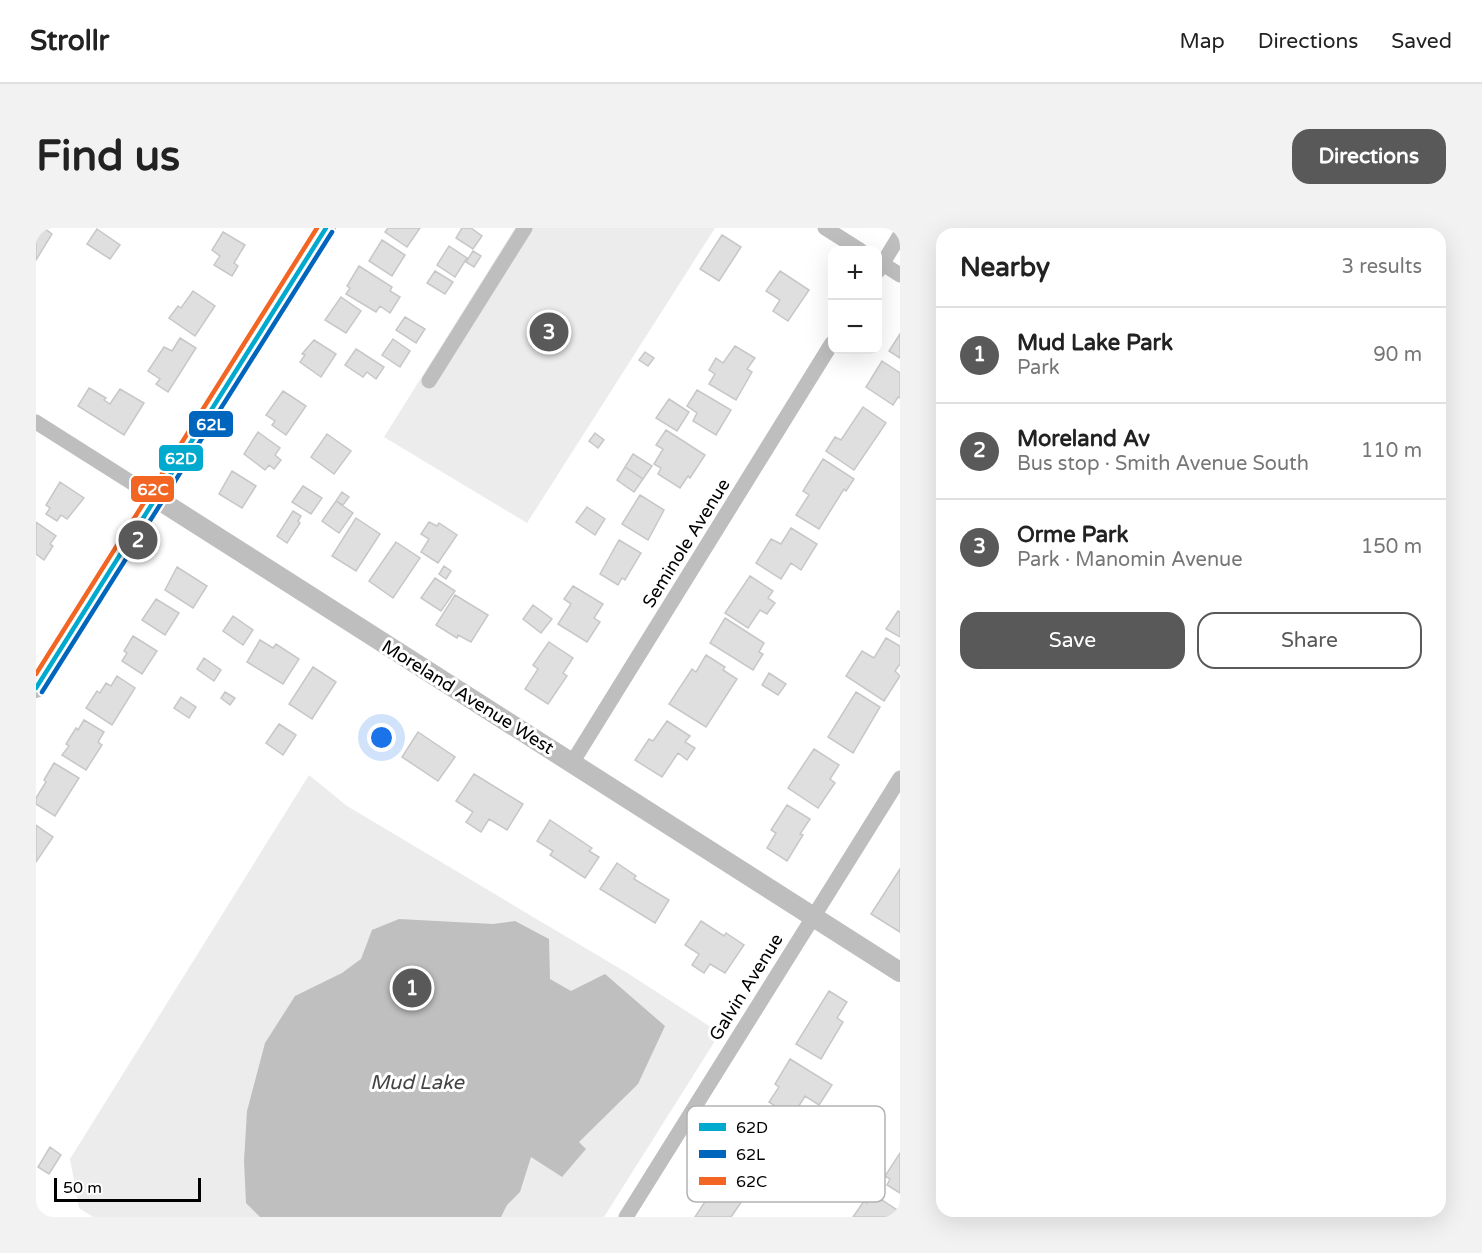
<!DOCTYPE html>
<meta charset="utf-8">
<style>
:root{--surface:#fff;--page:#f2f2f2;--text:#222;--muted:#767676;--line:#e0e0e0;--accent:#595959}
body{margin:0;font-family:"Varela Round",sans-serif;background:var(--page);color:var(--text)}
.controls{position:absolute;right:18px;top:18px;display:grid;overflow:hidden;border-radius:12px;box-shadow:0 6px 24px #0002}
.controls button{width:54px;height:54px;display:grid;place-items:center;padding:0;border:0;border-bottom:2px solid var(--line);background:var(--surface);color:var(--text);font:30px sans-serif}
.scale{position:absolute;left:18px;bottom:15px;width:147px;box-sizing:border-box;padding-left:6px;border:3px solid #000;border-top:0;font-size:16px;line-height:21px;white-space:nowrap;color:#000;-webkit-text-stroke:4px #fff;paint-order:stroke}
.you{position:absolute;left:346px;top:510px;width:21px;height:21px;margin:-15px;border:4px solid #fff;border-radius:50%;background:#1a73e8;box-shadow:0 0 0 9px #1a73e833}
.badge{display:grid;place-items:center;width:39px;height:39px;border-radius:50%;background:var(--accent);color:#fff;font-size:20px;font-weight:700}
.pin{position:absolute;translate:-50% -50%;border:3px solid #fff;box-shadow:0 2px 6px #0006}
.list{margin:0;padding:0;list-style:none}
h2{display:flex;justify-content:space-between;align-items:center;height:78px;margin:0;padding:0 24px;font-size:26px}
h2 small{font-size:20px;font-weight:400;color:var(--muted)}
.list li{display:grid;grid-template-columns:39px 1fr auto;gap:18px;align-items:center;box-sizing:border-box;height:96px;padding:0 24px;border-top:2px solid var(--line)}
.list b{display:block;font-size:22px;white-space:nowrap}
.list p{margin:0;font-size:20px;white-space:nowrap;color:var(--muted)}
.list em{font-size:20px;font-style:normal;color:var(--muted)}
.actions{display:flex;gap:12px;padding:18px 24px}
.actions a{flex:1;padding:14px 0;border:2px solid var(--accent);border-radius:18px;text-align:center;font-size:21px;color:var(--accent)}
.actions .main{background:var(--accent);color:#fff}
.map{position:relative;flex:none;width:864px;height:989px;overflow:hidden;border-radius:18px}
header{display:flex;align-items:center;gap:36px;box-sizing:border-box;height:84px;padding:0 30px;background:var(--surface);border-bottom:2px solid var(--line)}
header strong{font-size:28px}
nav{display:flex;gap:33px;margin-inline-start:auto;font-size:21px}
.intro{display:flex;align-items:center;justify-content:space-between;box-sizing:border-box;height:144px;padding:0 36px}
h1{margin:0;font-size:42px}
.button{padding:15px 27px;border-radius:18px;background:var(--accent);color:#fff;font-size:21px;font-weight:700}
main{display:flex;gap:36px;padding:0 36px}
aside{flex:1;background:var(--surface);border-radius:18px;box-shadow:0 6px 24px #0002}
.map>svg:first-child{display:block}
.green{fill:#ececec}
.water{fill:#bfbfbf}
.building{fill:#dfdfdf;stroke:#c7c7c7;stroke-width:1.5}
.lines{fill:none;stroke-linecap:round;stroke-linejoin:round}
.minor{stroke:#bebebe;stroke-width:15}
.tertiary{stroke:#bebebe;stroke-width:20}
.bus-1-casing{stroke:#fff;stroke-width:9}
.bus-2-casing{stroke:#fff;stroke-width:9}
.bus-3-casing{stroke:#fff;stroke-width:9}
.bus-1{stroke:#00a9ce;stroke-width:4.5}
.bus-2{stroke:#0065bd;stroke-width:4.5}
.bus-3{stroke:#f26522;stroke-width:4.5}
.labels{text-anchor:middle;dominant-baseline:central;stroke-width:6;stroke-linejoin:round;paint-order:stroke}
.street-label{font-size:18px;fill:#000;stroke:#fff}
.water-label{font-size:20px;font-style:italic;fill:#444;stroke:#fff}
.key{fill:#fff;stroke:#b2b2b2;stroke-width:1.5}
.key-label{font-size:16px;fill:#000}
.line-badge{stroke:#fff;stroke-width:2}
.badge-label{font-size:16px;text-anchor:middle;font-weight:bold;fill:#fff}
</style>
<header>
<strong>Strollr</strong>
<nav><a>Map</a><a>Directions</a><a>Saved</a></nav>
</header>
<div class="intro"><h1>Find us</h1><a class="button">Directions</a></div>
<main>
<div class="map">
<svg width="864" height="989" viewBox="0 0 864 989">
<rect width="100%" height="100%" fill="#fff"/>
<path class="green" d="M479,0H679L491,295L348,209Z
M273,547L311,578L593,746L684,805L568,989H57L43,980L34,931Z"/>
<path class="water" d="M363,691L457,696L479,693L513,711L514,751L535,763L569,746L629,798L602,856L543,914L550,921L526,949L495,929L484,964L471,977L465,989H224L210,975L208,933L211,883L229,815L259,768L306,745L325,731L336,702Z"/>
<path class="building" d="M0,0H8L16,6L0,32Z
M352,0H384L371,19L349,4Z
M426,0H435L446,8L437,21L420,10Z
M61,1L84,17L74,31L51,16Z
M187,4L209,17L198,35L202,38L196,48L178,37L184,28L176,22Z
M686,7L705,19L683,53L664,41Z
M346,12L369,27L356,48L333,33Z
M413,18L431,30L419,49L401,37Z
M437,23L445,28L438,39L430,34Z
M323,38L356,59L354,63L364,69L354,85L344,78L340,84L310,66L314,60L311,58Z
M399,43L417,54L409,66L391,55Z
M744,43L773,62L752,93L737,83L744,72L730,63Z
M157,63L179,78L159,108L133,90L142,78L145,80Z
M305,69L325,83L310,105L289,92Z
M369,89L389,101L380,115L360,102Z
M864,106V130L853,123Z
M144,110L160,120L132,164L120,156L124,151L112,143L128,119L136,123Z
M357,111L374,123L364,139L346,127Z
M278,112L300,126L285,149L264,134L269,127L266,126Z
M699,118L719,130L711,141L716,144L700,172L673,156L679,146L673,142L680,130L687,135Z
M320,121L348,139L340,151L331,144L327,149L309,137Z
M609,124L618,130L612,138L603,132Z
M846,133L864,145V170L862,169L857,177L830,159Z
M53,160L70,170L68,172L74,176L84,161L108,175L88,207L42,178Z
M661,162L695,182L680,207L657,193L661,185L651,178Z
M247,163L270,178L250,207L236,197L239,193L230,187Z
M633,171L653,184L641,203L620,190Z
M827,179L850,195L818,242L790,223L799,209L805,212Z
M630,202L669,227L654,250L652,248L644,260L622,246L625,240L618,236L627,221L620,217Z
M222,204L244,220L239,227L245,232L238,241L233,237L229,242L208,226Z
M559,205L568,212L562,220L553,213Z
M291,206L315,223L298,246L275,229Z
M597,226L616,238L607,251L589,239Z
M787,231L818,251L810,263L808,261L783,301L760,287L773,267L767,263Z
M589,239L607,251L598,264L581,252Z
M196,243L220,258L206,280L183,266Z
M24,254L48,270L31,291L25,287L21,293L10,286L14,280L10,277Z
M267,258L286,270L275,286L256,274Z
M306,264L313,269L307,277L300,273Z
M604,267L628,282L612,312L586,296Z
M300,273L317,285L303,305L286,293Z
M551,279L569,291L559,307L540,294Z
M257,283L265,288L262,293L264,295L251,315L241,308Z
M320,290L344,306L320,343L296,328Z
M0,294L20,308L14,316L17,318L8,332L0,326Z
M393,294L401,298L403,295L421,307L402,335L385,324L393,311L385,306Z
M755,300L781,316L765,342L755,335L745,351L720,335L735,311L745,316Z
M583,312L605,325L589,352L586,350L582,357L564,346Z
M360,314L384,330L357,370L333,353Z
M408,338L415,343L410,351L403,346Z
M141,339L171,358L157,380L129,362Z
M714,348L737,363L732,370L739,375L731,386L724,382L712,400L689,385Z
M399,350L419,363L405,383L385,370Z
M537,358L567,376L558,390L564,394L551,414L522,396L535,376L528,371Z
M419,367L452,387L435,414L422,407L421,410L400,397Z
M120,371L143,385L129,407L106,392Z
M497,377L516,391L505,405L487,391Z
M862,383L864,384V409L850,401Z
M197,388L217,402L207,417L187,403Z
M689,390L728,415L723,424L727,426L717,442L674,415Z
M97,408L121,423L106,446L86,433L91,425L88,423Z
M850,410L864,418V436L859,443L864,448L848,473L810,448L826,423L838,430Z
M224,412L237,420L240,416L263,431L247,456L211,434Z
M513,414L537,430L527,445L531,448L512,476L489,461L502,441L497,437Z
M670,427L689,439L687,442L701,451L670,499L633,476L656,441L660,444Z
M168,430L185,442L178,453L161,441Z
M277,439L300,454L276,491L253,476Z
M733,445L750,456L742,467L726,457Z
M81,448L99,460L76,497L50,480L61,463L64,465L70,455L75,458Z
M189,464L199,470L194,477L185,470Z
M820,464L844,479L817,525L792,509Z
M145,469L160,479L153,490L138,480Z
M48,492L68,504L62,514L66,517L50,542L26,527L33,518L30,516L40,500L42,502Z
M631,493L654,508L649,514L659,520L651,532L642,525L626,549L599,532L613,511L617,513Z
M243,496L260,507L247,527L230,515Z
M382,504L419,529L402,553L366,529Z
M778,521L803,537L794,551L799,555L782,580L752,560Z
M18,535L43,550L19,588L0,576V570L10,554L8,552Z
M438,546L487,576L471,602L453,591L445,604L430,594L437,584L420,573Z
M751,577L774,591L764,606L767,607L751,633L731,620L740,605L735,602Z
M514,592L556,620L553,623L563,629L549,650L514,627L517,623L501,613Z
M0,597L17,609L0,634Z
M581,635L600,648L598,651L633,672L619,695L564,661Z
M864,641V704L835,686Z
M665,693L688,708L690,705L708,717L689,745L674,736L668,745L656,737L663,726L649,717Z
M793,763L811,774L801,790L807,794L785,831L760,816Z
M754,831L796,857L783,877L769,868L756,889L733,874L743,859L739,856Z
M14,919L25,927L13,946L2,939Z
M864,925V965L851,957L854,951L849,948Z
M687,946L713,963L695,989H659Z
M837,966L864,984V989H817L828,973L831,975Z"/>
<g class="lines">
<path class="minor" d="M789,0L824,22
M842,33L864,47
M842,43L864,7
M393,153L489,0
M0,194L120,270
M536,535L796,115
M590,989L864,550"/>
<path class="tertiary" d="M120,270L864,744
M0,460L290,0"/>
<defs>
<path id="bus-1" d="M0,460L290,0"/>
<path id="bus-2" d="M6,464L296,4"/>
<path id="bus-3" d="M0,446L281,0"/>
</defs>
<use href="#bus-1" class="bus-1-casing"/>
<use href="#bus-2" class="bus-2-casing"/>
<use href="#bus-3" class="bus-3-casing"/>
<use href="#bus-1" class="bus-1"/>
<use href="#bus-2" class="bus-2"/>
<use href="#bus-3" class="bus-3"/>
</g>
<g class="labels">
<g class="street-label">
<text transform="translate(650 315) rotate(-58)">Seminole Avenue</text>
<text transform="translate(432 469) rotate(32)">Moreland Avenue West</text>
<text transform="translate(710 759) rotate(-58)">Galvin Avenue</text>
</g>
<g class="water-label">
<text x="381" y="855">Mud Lake</text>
</g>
</g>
<rect x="651" y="878" width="198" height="96" rx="9" class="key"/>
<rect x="663" y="895" width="27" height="8" fill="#00a9ce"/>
<rect x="663" y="922" width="27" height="8" fill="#0065bd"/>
<rect x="663" y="949" width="27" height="8" fill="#f26522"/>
<g class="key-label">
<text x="700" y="905">62D</text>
<text x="700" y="932">62L</text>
<text x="700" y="959">62C</text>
</g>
<g class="line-badge">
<rect x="152" y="182" width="46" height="28" rx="6" fill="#0065bd"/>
<rect x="122" y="216" width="46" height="28" rx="6" fill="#00a9ce"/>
<rect x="94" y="247" width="45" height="28" rx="6" fill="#f26522"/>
</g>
<g class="badge-label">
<text x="175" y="202">62L</text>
<text x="145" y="236">62D</text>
<text x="117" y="267">62C</text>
</g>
</svg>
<div class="controls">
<button>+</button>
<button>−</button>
</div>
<div class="scale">50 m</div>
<div class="you"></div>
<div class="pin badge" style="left:376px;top:760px">1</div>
<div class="pin badge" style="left:102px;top:312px">2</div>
<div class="pin badge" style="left:513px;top:104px">3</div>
</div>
<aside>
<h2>Nearby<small>3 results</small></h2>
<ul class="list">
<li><span class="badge">1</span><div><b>Mud Lake Park</b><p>Park</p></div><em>90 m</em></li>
<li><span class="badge">2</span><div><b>Moreland Av</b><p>Bus stop · Smith Avenue South</p></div><em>110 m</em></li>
<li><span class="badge">3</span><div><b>Orme Park</b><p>Park · Manomin Avenue</p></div><em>150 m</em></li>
</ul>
<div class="actions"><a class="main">Save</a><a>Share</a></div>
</aside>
</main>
